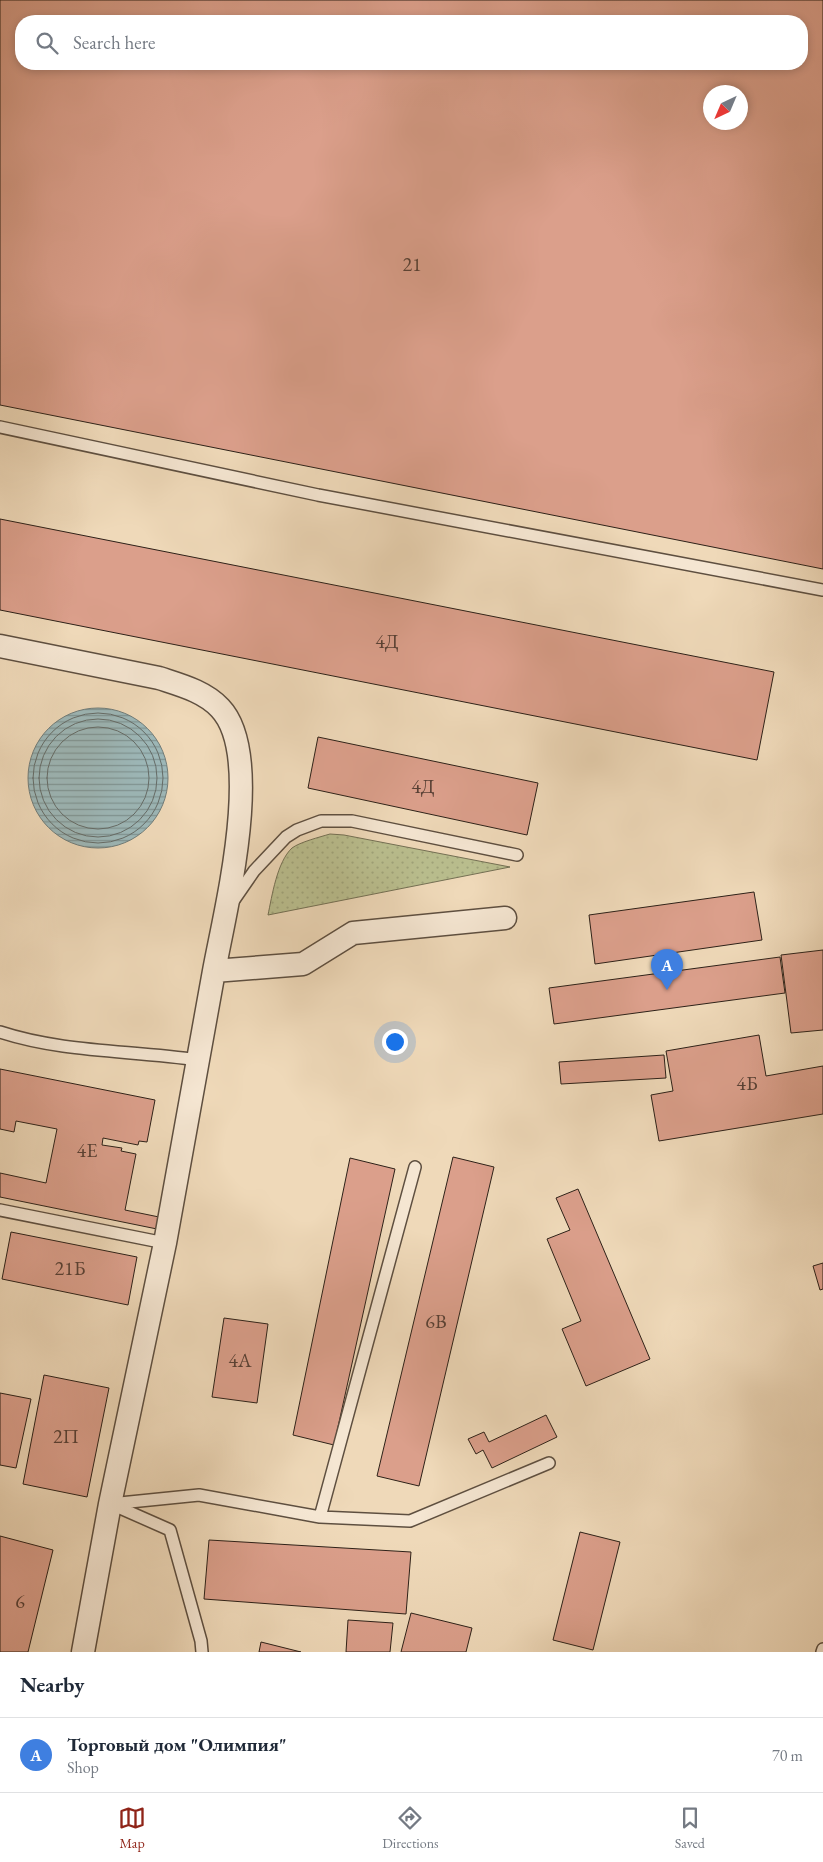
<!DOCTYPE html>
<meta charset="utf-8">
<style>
:root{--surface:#fff;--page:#f2f2f3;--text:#1f2937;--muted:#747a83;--line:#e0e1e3;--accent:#8f2418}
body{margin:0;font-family:"EB Garamond",serif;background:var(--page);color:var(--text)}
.compass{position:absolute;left:703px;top:85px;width:45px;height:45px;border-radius:50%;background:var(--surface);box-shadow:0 2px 8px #0003;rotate:224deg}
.you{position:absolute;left:394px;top:1041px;width:18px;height:18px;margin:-12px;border:4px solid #fff;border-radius:50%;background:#1a73e8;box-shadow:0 0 0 8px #1a73e833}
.badge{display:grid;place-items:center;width:32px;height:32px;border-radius:50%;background:var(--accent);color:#fff;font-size:16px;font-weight:700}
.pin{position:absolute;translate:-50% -41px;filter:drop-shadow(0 1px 2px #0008)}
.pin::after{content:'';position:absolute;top:26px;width:18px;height:15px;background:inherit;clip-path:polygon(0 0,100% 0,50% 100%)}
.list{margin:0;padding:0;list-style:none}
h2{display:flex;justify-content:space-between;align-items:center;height:65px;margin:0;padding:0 20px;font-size:21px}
h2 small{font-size:16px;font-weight:400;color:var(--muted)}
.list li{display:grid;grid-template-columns:32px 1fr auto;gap:15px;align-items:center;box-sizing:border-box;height:75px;padding:0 20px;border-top:1px solid var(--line)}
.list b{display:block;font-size:19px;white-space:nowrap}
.list p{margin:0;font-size:16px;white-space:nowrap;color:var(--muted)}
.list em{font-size:16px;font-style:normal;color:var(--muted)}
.icon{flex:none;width:28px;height:28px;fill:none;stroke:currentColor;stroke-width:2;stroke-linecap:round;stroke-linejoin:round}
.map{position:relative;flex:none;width:823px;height:1652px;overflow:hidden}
.search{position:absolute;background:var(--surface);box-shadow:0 2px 8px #0003;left:15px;right:15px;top:15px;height:55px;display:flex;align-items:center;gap:12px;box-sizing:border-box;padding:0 18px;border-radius:20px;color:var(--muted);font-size:19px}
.sheet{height:140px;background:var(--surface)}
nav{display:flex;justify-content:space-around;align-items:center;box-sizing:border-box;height:70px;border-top:1px solid var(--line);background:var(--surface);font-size:14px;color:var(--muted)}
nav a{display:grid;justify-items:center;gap:2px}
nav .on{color:var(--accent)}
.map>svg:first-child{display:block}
.grass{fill:url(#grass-dots);stroke:#747054}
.water{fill:url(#water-rules);stroke:#707c79}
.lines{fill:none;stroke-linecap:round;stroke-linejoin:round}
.shore{stroke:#656c68;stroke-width:1}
.building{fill:#db9f8b;stroke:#2d2118;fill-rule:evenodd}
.lane-casing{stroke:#5e4f40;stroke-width:14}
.street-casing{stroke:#5e4f40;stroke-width:25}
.lane{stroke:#f5e6d2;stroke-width:11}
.street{stroke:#f5e6d2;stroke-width:22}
.labels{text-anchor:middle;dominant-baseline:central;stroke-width:4;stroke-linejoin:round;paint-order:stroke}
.number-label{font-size:20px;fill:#584035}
</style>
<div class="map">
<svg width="823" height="1652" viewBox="0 0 823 1652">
<defs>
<pattern id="grass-dots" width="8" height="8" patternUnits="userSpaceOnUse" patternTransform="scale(1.25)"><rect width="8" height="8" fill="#babf8f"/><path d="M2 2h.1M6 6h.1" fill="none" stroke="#a0a47b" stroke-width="1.8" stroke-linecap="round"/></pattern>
<pattern id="water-rules" width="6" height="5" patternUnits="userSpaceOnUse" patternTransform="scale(1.25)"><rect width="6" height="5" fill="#9db8b9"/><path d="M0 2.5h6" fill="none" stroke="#809595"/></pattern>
</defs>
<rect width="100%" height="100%" fill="#efd9b9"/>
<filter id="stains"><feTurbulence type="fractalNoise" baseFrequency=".004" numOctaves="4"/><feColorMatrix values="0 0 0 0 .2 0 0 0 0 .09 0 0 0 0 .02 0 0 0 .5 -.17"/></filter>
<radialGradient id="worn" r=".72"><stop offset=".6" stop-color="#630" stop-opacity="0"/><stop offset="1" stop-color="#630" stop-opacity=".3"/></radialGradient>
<path class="grass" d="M330,834L344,835L510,867L268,915C272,896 277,862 292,848C300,842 320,837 330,834Z"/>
<path class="water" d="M28 778a70 70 0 1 1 140 0a70 70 0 1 1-140 0Z"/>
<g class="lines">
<path class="shore" d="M33 778a65 65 0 1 1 130 0a65 65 0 1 1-130 0Z
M39 778a59 59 0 1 1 118 0a59 59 0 1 1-118 0Z
M47 778a51 51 0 1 1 102 0a51 51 0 1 1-102 0Z"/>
</g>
<path class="building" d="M0,0H823V569L0,405ZM21,21H802V64H21ZM710,92H740V122H710Z
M0,519L774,672L757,760L0,610Z
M318,737L538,783L527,835L308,788Z
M754,892L762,940L595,964L589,915Z
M823,950V1030L791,1033L781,955Z
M780,957L785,993L554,1024L549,988Z
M759,1035L766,1076L823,1066V1114L659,1141L651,1095L673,1091L666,1051Z
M664,1055L666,1078L561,1084L559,1062Z
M0,1069L155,1100L147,1142L139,1141L138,1145L103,1138L102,1145L122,1148L121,1151L136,1154L125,1210L159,1217L157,1229L0,1197V1173L46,1183L57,1129L16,1121L14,1132L0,1129Z
M453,1157L494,1167L419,1486L377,1476Z
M350,1158L395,1169L334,1445L293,1435Z
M578,1189L650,1359L586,1386L562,1329L581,1321L547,1239L570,1230L556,1198Z
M11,1232L137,1257L128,1305L2,1279Z
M823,1263V1289L820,1290L813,1266Z
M224,1318L268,1324L257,1403L212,1397Z
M44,1375L109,1388L87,1497L23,1484Z
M0,1393L31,1399L16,1468L0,1465Z
M546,1415L557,1437L492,1468L483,1450L476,1454L468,1439L484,1432L489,1442Z
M580,1532L620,1542L593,1650L553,1640Z
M0,1536L53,1550L28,1652H0Z
M209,1540L411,1552L406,1614L204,1599Z
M411,1613L472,1628L466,1652H401Z
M348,1620L393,1623L390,1652H346Z
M261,1642L301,1652H259Z"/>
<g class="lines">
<defs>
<path id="lane" d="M0,427L318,495L823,590
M234,900L254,871L286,837L297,830L321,821H352L517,855
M0,1032C64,1053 132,1050 198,1060
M0,1210L165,1243
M110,1504L199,1495L320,1517L410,1521L549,1463
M111,1504L170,1530L201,1641L202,1652
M320,1517L415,1167
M822,1652L823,1649"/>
<path id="street" d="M0,646L159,678C180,685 204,691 220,708C265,755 225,911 214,971
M83,1652L110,1504L165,1243L214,971L303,964L353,933L505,918"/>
</defs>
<use href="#lane" class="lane-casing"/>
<use href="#street" class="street-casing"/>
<use href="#lane" class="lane"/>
<use href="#street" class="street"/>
</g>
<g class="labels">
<g class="number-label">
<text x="412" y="264">21</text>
<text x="387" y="641">4Д</text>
<text x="423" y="786">4Д</text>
<text x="747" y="1083">4Б</text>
<text x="87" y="1150">4Е</text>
<text x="70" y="1268">21Б</text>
<text x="436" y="1321">6В</text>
<text x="240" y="1360">4А</text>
<text x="66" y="1436">2П</text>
<text x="20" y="1601">6</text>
</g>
</g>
<rect width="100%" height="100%" filter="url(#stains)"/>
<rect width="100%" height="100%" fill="url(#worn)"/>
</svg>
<svg class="compass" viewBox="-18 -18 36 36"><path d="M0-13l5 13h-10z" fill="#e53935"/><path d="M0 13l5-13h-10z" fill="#747a83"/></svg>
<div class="you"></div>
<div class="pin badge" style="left:667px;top:990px;background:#3f7fe0">A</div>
<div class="search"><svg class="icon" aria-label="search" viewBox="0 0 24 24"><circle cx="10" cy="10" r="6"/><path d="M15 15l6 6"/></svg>Search here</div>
</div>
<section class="sheet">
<h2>Nearby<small></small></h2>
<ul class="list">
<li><span class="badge" style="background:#3f7fe0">A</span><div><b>Торговый дом &quot;Олимпия&quot;</b><p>Shop</p></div><em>70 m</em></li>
</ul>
</section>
<nav>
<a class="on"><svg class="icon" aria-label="map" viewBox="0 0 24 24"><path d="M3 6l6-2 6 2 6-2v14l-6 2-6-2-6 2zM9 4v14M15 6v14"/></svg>Map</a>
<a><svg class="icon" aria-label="directions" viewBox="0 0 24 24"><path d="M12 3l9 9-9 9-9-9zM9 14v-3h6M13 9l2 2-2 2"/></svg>Directions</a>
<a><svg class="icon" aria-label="saved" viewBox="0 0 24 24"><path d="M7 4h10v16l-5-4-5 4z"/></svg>Saved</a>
</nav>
